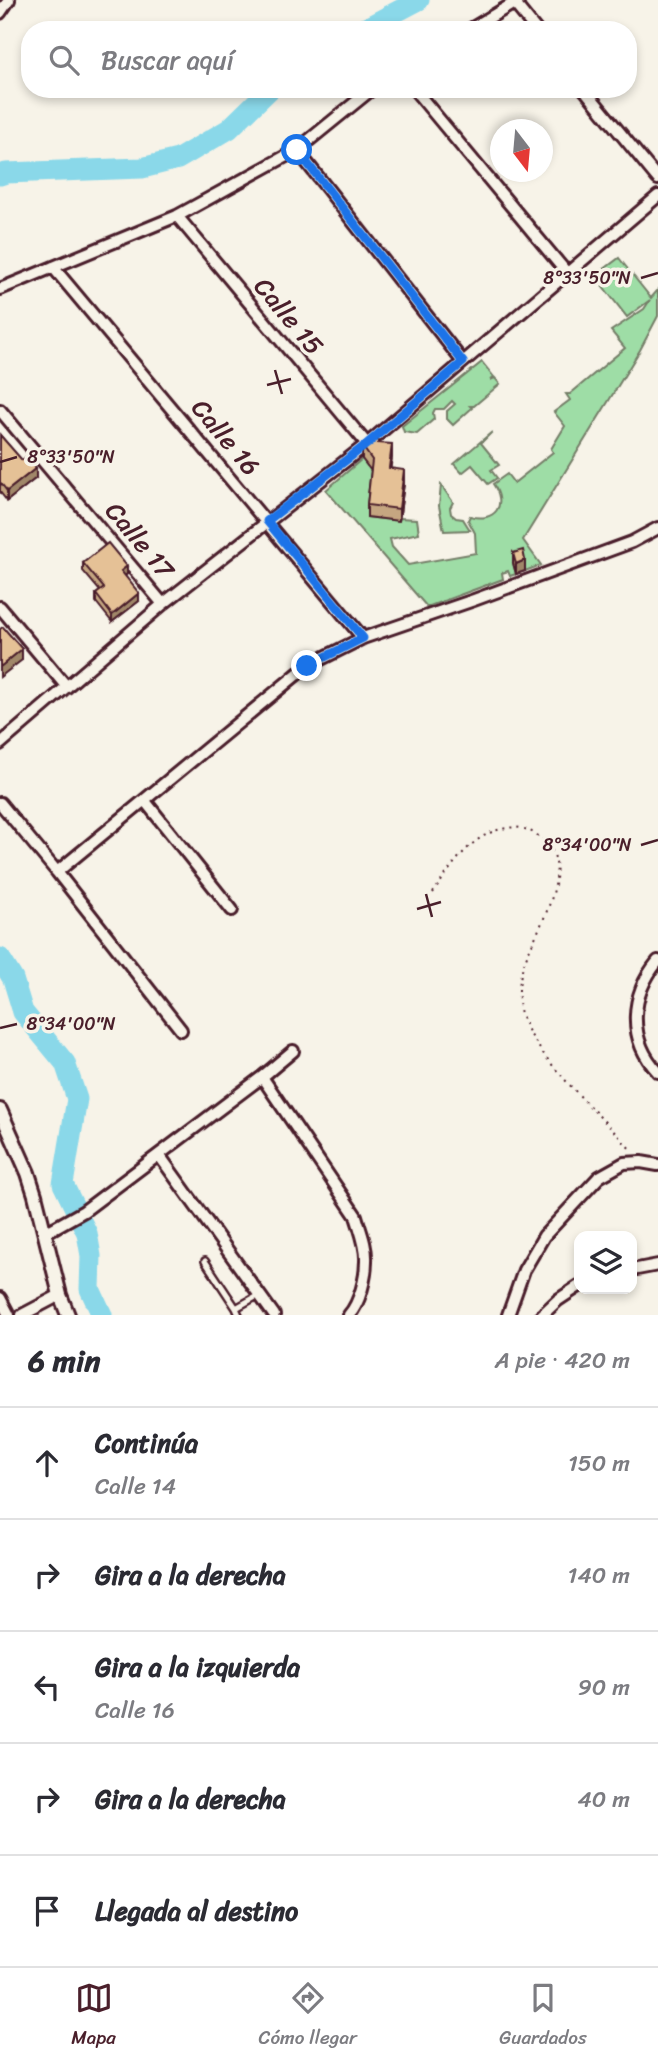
<!DOCTYPE html>
<html lang="es">
<meta charset="utf-8">
<style>
:root{--surface:#fff;--page:#f2f2f3;--text:#2b2b33;--muted:#7c7c81;--line:#e1e1e2;--accent:#4a1f2b}
body{margin:0;font-family:Sriracha,sans-serif;background:var(--page);color:var(--text)}
.controls{position:absolute;right:21px;bottom:21px;display:grid;overflow:hidden;border-radius:14px;box-shadow:0 4px 10px #0003}
.controls button{width:63px;height:63px;display:grid;place-items:center;padding:0;border:0;border-bottom:2px solid var(--line);background:var(--surface);color:var(--text);font:35px sans-serif}
.compass{position:absolute;left:490px;top:119px;width:63px;height:63px;border-radius:50%;background:var(--surface);box-shadow:0 4px 10px #0003;rotate:164deg}
.stop{position:absolute;width:21px;height:21px;margin:-16px;border:5px solid #1a73e8;border-radius:50%;background:#fff}
.stop.end{background:#1a73e8;border-color:#fff;box-shadow:0 2px 7px #0008}
.list{margin:0;padding:0;list-style:none}
h2{display:flex;justify-content:space-between;align-items:center;height:91px;margin:0;padding:0 28px;font-size:30px}
h2 small{font-size:23px;font-weight:400;color:var(--muted)}
.list li{display:grid;grid-template-columns:46px 1fr auto;gap:21px;align-items:center;box-sizing:border-box;height:112px;padding:0 28px;border-top:2px solid var(--line)}
.list b{display:block;font-size:26px;white-space:nowrap}
.list p{margin:0;font-size:23px;white-space:nowrap;color:var(--muted)}
.list em{font-size:23px;font-style:normal;color:var(--muted)}
.icon{flex:none;width:38px;height:38px;fill:none;stroke:currentColor;stroke-width:2;stroke-linecap:round;stroke-linejoin:round}
.map{position:relative;flex:none;width:658px;height:1315px;overflow:hidden}
.search{position:absolute;background:var(--surface);box-shadow:0 4px 10px #0003;left:21px;right:21px;top:21px;height:77px;display:flex;align-items:center;gap:18px;box-sizing:border-box;padding:0 24px;border-radius:28px;color:var(--muted);font-size:26px}
.sheet{height:651px;background:var(--surface)}
nav{display:flex;justify-content:space-around;align-items:center;box-sizing:border-box;height:98px;border-top:2px solid var(--line);background:var(--surface);font-size:19px;color:var(--muted)}
nav a{display:grid;justify-items:center;gap:4px}
nav .on{color:var(--accent)}
.map>svg:first-child{display:block}
.green{fill:#9edda6;stroke:#747e68;stroke-width:2}
.lines{fill:none;stroke-linecap:round;stroke-linejoin:round}
.river{stroke:#8ad8e9;stroke-width:21}
.service-casing{stroke:#4a1f2b;stroke-width:10}
.minor-casing{stroke:#4a1f2b;stroke-width:16}
.tertiary-casing{stroke:#4a1f2b;stroke-width:18}
.path{stroke:#4a1f2b;stroke-width:2;stroke-dasharray:2 5;stroke-linecap:butt}
.service{stroke:#f7f3e8;stroke-width:5}
.minor{stroke:#f7f3e8;stroke-width:10}
.tertiary{stroke:#f7f3e8;stroke-width:12}
.wall{fill:#c5a681;stroke:#4a1f2b;stroke-width:2}
.shaded-wall{fill:#a08769;stroke:#4a1f2b;stroke-width:2}
.building{fill:#e5c196;stroke:#4a1f2b;stroke-width:2}
.route{stroke:#1a73e8;stroke-width:9}
.ticks{fill:none;stroke:#4a1f2b;stroke-width:2.5}
.labels{text-anchor:middle;dominant-baseline:central;stroke-width:7;stroke-linejoin:round;paint-order:stroke}
.street-label{font-size:26px;fill:#4a1f2b;stroke:#f7f3e8}
.ticks-label{font-size:18px;text-anchor:middle;fill:#4a1f2b;stroke:#f7f3e8;stroke-width:7;stroke-linejoin:round;paint-order:stroke}
</style>
<div class="map">
<svg width="658" height="1315" viewBox="0 0 658 1315">
<rect width="100%" height="100%" fill="#f7f3e8"/>
<filter id="ink" filterUnits="userSpaceOnUse"><feTurbulence type="fractalNoise" baseFrequency=".0143" numOctaves="2"/><feDisplacementMap in="SourceGraphic" scale="14" xChannelSelector="R" yChannelSelector="G"/><feConvolveMatrix kernelMatrix="1 2 1 2 8 2 1 2 1" color-interpolation-filters="sRGB"/></filter>
<g filter="url(#ink)">
<path class="green" d="M619,258L651,298L658,290V316L640,350L523,540L541,565L525,571L523,561L513,563L516,574L510,576L508,571L502,573L503,579L427,607L326,490L362,459L367,466L376,460L367,517L398,521L399,518L417,519L419,533L390,539L392,547L408,565L476,553L475,533L468,520L470,516C495,523 508,505 493,484L507,474L514,483L553,452L551,449L565,426L554,412L570,400L566,394H570L625,348L611,331L644,309L650,300L627,317L595,276Z
M482,362L494,377L490,380L495,378L500,384L474,406H470L472,408L453,425L447,419V411L455,404L452,401L444,409H435L433,413L434,419L417,434L404,432L402,426Z
M492,432L481,443L499,465L491,470L497,478L488,484L472,465L462,473L454,464Z
M441,485L453,502L450,508L451,514L456,518L463,519L470,530L444,531L439,506Z"/>
<g class="lines">
<path class="river" d="M362,30L419,0
M0,175L6,173L142,168L178,159L229,129L270,89
M0,958L13,979L23,1012L65,1063L77,1099L63,1184L87,1233L91,1256L90,1289L102,1315"/>
<defs>
<path id="service" d="M205,1261L236,1308
M239,1315L236,1308L259,1295"/>
<path id="minor" d="M515,4L536,30
M0,13L9,0
M469,30L519,0
M414,89L566,272
M584,89L658,179
M297,150L463,362
M177,216L367,444
M53,267L363,638
M0,289L177,216L297,150L372,89
M0,410L163,604
M0,607L67,687
M0,744L163,604L367,444L658,196
M145,801L232,910
M0,803L57,872L181,1030
M57,872L307,666L363,638L474,600L632,542L658,528
M658,961C630,995 627,1039 658,1072
M262,1077L356,1216C360,1230 367,1246 366,1261C366,1277 360,1303 349,1315
M159,1155L274,1315
M45,1233L84,1211L262,1077L293,1051
M632,1270L658,1265
M0,1298L9,1315
M22,1315L60,1295
M508,1315L524,1270L544,1236L599,1177L624,1163L641,1162L658,1165
M542,1315L558,1300L579,1286"/>
<path id="tertiary" d="M0,1110L28,1173L35,1195L60,1295L68,1315"/>
</defs>
<use href="#service" class="service-casing"/>
<use href="#minor" class="minor-casing"/>
<use href="#tertiary" class="tertiary-casing"/>
<path class="path" d="M433,893C452,866 471,833 507,828C518,826 528,829 537,835C583,863 535,930 523,966C519,979 517,1000 521,1013C533,1056 601,1115 631,1150"/>
<use href="#service" class="service"/>
<use href="#minor" class="minor"/>
<use href="#tertiary" class="tertiary"/>
</g>
<path class="wall" d="M0,435L36,478L7,501L0,492Z
M378,443L392,457L390,468L404,483L399,521L367,517V505L371,471L362,459V446Z
M513,553L525,571L516,574L513,563Z
M83,563L127,574L125,576L139,601L112,622L96,602V594L100,591L83,571Z"/>
<path class="shaded-wall" d="M392,444V457L389,481V468Z
M36,468V478L7,501V491Z
M404,470V483L399,521V509Z
M525,560V571L516,574V564Z
M127,566V574L121,579V571Z
M139,593V601L112,622V615Z
M22,649V660L0,677V667Z"/>
<path class="building" d="M0,435L22,460L27,456L36,468L7,491L0,482Z
M377,435L378,443L392,444L389,468L404,470L399,509L367,505L372,460L362,446Z
M108,543L127,566L121,571L139,593L112,615L96,594L104,588L83,563Z
M523,550L525,560L516,564L513,553Z
M3,627L22,649L0,667V629Z"/>
</g>
<g class="lines" filter="url(#ink)">
<path class="route" d="M297,150L463,362L367,444L267,521L363,638L307,666"/>
</g>
<path class="ticks" d="M641,278L658,273M275,370L282,394M267,385L291,379M0,462L17,457M641,845L658,840M426,894L432,917M417,909L441,902M0,1028L17,1024"/>
<g class="labels">
<g class="street-label">
<text transform="translate(289 316) rotate(50)">Calle 15</text>
<text transform="translate(226 437) rotate(50)">Calle 16</text>
<text transform="translate(140 540) rotate(50)">Calle 17</text>
</g>
</g>
<g class="ticks-label">
<text x="587" y="284">8°33'50"N</text>
<text x="71" y="463">8°33'50"N</text>
<text x="587" y="851">8°34'00"N</text>
<text x="71" y="1030">8°34'00"N</text>
</g>
</svg>
<div class="controls">
<button><svg class="icon" aria-label="layers" viewBox="0 0 24 24"><path d="M12 4l9 5-9 5-9-5zM3 14l9 5 9-5"/></svg></button>
</div>
<svg class="compass" viewBox="-18 -18 36 36"><path d="M0-13l5 13h-10z" fill="#e53935"/><path d="M0 13l5-13h-10z" fill="#7c7c81"/></svg>
<div class="stop" style="left:297px;top:150px"></div>
<div class="stop end" style="left:307px;top:666px"></div>
<div class="search"><svg class="icon" aria-label="search" viewBox="0 0 24 24"><circle cx="10" cy="10" r="6"/><path d="M15 15l6 6"/></svg>Buscar aquí</div>
</div>
<section class="sheet">
<h2>6 min<small>A pie · 420 m</small></h2>
<ul class="list">
<li><svg class="icon" aria-label="ahead" viewBox="0 0 24 24"><path d="M12 20V5M6 11l6-6 6 6"/></svg><div><b>Continúa</b><p>Calle 14</p></div><em>150 m</em></li>
<li><svg class="icon" aria-label="right" viewBox="0 0 24 24"><path d="M7 20v-9h11M14 6l5 5-5 5"/></svg><div><b>Gira a la derecha</b></div><em>140 m</em></li>
<li><svg class="icon" aria-label="left" viewBox="0 0 24 24"><path d="M17 20v-9H6M10 6l-5 5 5 5"/></svg><div><b>Gira a la izquierda</b><p>Calle 16</p></div><em>90 m</em></li>
<li><svg class="icon" aria-label="right" viewBox="0 0 24 24"><path d="M7 20v-9h11M14 6l5 5-5 5"/></svg><div><b>Gira a la derecha</b></div><em>40 m</em></li>
<li><svg class="icon" aria-label="arrive" viewBox="0 0 24 24"><path d="M6 21V4h12l-3 4 3 4H6"/></svg><div><b>Llegada al destino</b></div></li>
</ul>
</section>
<nav>
<a class="on"><svg class="icon" aria-label="map" viewBox="0 0 24 24"><path d="M3 6l6-2 6 2 6-2v14l-6 2-6-2-6 2zM9 4v14M15 6v14"/></svg>Mapa</a>
<a><svg class="icon" aria-label="directions" viewBox="0 0 24 24"><path d="M12 3l9 9-9 9-9-9zM9 14v-3h6M13 9l2 2-2 2"/></svg>Cómo llegar</a>
<a><svg class="icon" aria-label="saved" viewBox="0 0 24 24"><path d="M7 4h10v16l-5-4-5 4z"/></svg>Guardados</a>
</nav>
